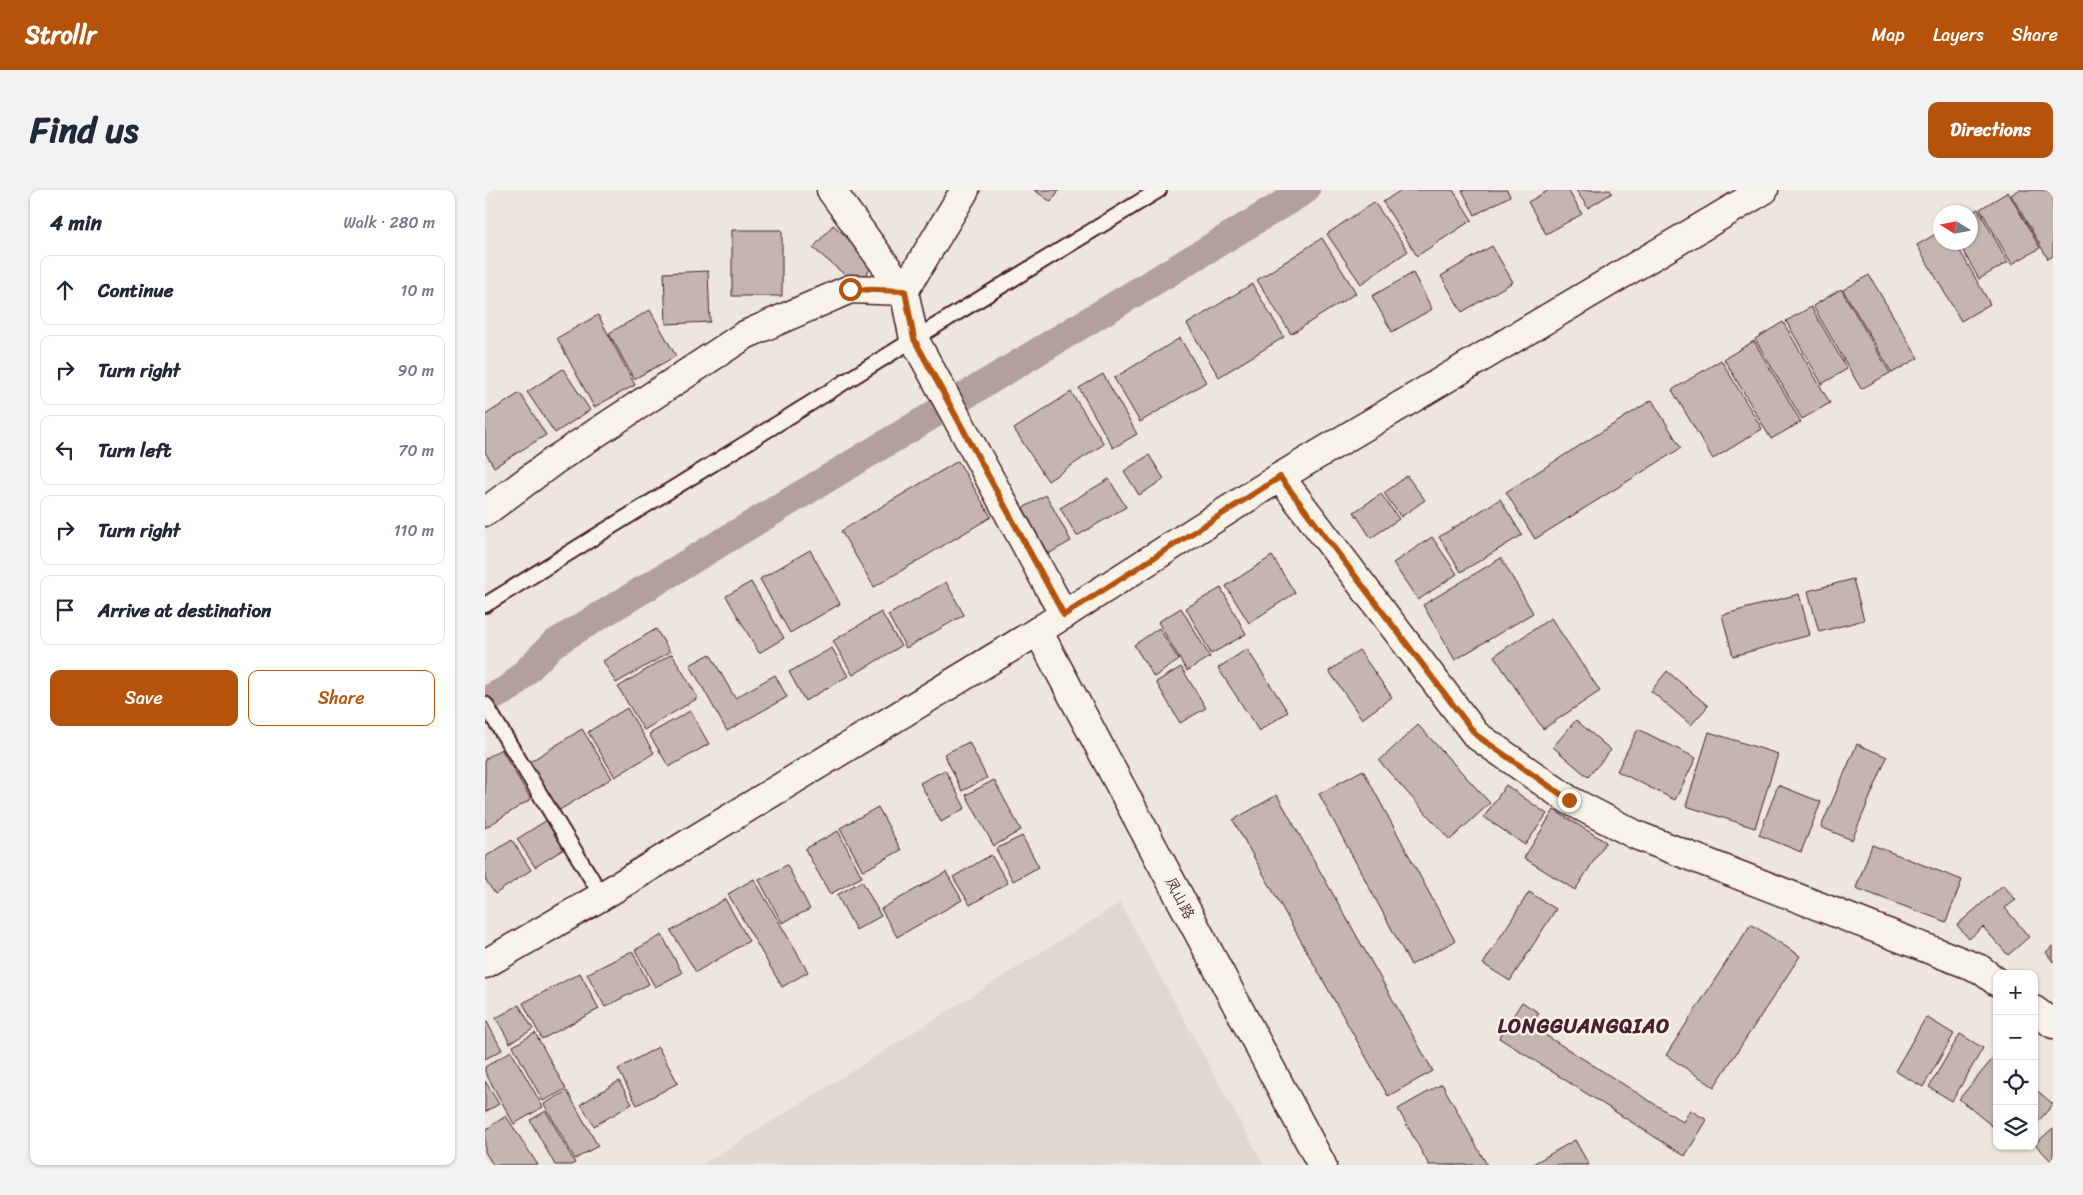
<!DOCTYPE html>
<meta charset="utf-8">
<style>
:root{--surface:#fff;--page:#f2f2f3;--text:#1f2937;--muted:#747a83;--line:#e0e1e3;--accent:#b45309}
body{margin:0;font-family:Sriracha,"LXGW WenKai TC",sans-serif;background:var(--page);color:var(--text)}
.controls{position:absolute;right:15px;bottom:15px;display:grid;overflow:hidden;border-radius:10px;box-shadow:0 1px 4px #0004}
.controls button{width:45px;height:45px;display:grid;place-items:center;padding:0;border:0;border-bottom:1px solid var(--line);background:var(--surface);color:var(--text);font:25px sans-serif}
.compass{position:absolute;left:1448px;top:15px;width:45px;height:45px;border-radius:50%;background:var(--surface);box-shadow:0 1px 4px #0004;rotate:281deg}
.stop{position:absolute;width:15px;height:15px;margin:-11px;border:4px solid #b45309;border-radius:50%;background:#fff}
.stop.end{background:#b45309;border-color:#fff;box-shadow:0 1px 5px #0008}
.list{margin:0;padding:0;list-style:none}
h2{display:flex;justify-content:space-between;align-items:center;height:65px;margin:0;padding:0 20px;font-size:21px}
h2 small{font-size:16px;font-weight:400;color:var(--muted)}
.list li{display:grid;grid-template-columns:32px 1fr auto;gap:15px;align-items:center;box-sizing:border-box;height:70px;margin:0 10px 10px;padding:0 10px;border:1px solid var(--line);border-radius:10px}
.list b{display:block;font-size:19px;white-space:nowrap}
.list em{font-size:16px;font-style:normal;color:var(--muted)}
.actions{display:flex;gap:10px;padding:15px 20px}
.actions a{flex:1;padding:11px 0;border:1px solid var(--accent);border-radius:10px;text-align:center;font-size:18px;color:var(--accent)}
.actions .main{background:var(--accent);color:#fff}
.icon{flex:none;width:28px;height:28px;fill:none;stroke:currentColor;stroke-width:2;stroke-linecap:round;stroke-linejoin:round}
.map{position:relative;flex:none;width:1568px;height:975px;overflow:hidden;border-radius:10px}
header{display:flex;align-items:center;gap:30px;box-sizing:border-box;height:70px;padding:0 25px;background:var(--accent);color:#fff}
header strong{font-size:24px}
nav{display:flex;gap:28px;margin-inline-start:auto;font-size:18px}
.intro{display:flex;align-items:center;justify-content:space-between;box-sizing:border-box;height:120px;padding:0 30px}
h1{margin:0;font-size:35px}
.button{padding:12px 22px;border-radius:10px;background:var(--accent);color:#fff;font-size:18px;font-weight:700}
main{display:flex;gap:30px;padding:0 30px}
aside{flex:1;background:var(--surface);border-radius:10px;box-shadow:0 1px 4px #0004}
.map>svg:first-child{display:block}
.built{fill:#e0d7d0}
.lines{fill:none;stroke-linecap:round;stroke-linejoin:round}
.canal{stroke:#b39f9d;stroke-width:28}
.building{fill:#c4b5b0;stroke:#4a1f2b}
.lane-casing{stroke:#4a1f2b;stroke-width:18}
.street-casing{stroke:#4a1f2b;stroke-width:31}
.secondary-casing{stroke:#4a1f2b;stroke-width:31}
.primary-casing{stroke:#4a1f2b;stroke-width:31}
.lane{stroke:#f7f3e8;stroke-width:14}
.street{stroke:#f7f3e8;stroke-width:28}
.secondary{stroke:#f7f3e8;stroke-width:28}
.primary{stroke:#f7f3e8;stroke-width:28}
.route{stroke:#b45309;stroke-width:6}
.labels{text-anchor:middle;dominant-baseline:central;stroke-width:4.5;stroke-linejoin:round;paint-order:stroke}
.street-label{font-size:15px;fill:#4a1f2b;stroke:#f7f3e8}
.district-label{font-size:20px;font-weight:bold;letter-spacing:1px;fill:#4a1f2b;stroke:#f7f3e8}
</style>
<header>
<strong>Strollr</strong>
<nav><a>Map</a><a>Layers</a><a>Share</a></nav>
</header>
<div class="intro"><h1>Find us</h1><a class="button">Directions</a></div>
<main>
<aside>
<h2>4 min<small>Walk · 280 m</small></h2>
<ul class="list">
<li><svg class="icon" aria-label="ahead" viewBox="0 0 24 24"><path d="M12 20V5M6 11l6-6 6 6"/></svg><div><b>Continue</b></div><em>10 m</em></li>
<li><svg class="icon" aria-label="right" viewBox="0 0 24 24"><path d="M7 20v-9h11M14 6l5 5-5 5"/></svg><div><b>Turn right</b></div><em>90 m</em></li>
<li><svg class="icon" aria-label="left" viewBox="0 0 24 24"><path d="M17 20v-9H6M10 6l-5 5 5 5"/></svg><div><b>Turn left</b></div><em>70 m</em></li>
<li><svg class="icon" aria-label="right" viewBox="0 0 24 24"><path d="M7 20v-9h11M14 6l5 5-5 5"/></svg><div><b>Turn right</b></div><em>110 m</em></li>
<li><svg class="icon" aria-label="arrive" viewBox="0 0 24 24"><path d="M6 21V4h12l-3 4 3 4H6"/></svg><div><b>Arrive at destination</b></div></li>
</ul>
<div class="actions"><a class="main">Save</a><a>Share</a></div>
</aside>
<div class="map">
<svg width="1568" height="975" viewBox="0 0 1568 975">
<rect width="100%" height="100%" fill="#ece6dd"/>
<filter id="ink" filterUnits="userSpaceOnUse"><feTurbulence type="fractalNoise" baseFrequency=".02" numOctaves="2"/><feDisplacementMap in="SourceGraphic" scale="10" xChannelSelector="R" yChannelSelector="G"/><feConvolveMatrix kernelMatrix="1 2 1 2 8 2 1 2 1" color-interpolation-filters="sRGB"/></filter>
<g filter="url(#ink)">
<path class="built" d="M635,713L779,975H217Z"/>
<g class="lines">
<path class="canal" d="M0,511L26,497L68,454L821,0"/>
</g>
<path class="building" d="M549,0H574L566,12Z
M916,0H968L987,30L932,66L898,12Z
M977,0H1022L1025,6L990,25Z
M1064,0H1083L1097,24L1061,44L1043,12Z
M1091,0H1125L1127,3L1103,18Z
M1534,0H1568V66L1563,69L1526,5Z
M1523,2L1555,58L1527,74L1495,19Z
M889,12L923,61L876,94L842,44Z
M1493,19L1523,72L1494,89L1473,52H1486V23Z
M348,35L391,72L372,95L328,58Z
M247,40H297V106H247Z
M1456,41V52H1470L1505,114L1476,131L1432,55Z
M837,48L871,103L806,144L772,90Z
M1007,56L1028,92L977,122L956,86Z
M223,81L225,132L181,134L179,83Z
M928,83L947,119L907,142L887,106Z
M1384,85L1433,168L1407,183L1358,100Z
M767,94L799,147L734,187L702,134Z
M1356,99L1405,183L1376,199L1328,116Z
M1326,117L1362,179L1337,194L1301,131Z
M165,120L191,166L149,189L124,143Z
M113,125L150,195L109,217L72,148Z
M1298,132L1345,213L1317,229L1270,149Z
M695,148L721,192L655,232L629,188Z
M1269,151L1316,232L1286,249L1239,169Z
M1236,170L1277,239L1228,269L1187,200Z
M78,179L105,220L70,243L42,202Z
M618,184L652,244L628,258L594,198Z
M586,202L619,254L563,291L529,239Z
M35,203L61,245L9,277L0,262V225Z
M1167,210L1196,258L1050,349L1021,302Z
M664,265L679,289L654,305L639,281Z
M473,271L506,327L389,397L356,341Z
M922,286L940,310L916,327L899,303Z
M624,289L641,317L592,346L575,318Z
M896,304L914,329L886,348L869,322Z
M561,305L586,351L563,364L538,318Z
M1015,309L1037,345L976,382L954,347Z
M947,347L972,384L933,410L908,373Z
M325,360L355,414L305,443L275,389Z
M787,366L810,403L764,433L741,396Z
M1016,368L1048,423L970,470L938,415Z
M1368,389L1379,430L1334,442L1323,401Z
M266,392L299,448L274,463L241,406Z
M461,392L479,425L421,458L403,425Z
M736,398L761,444L726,464L701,418Z
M1314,404L1325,445L1248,466L1237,425Z
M696,418L725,467L702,481L673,432Z
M396,422L416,456L368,485L348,451Z
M1066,428L1115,501L1058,539L1009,466Z
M674,438L694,470L669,487L649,455Z
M171,439L185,462L131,493L118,471Z
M347,458L363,486L320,511L304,482Z
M762,459L803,522L774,541L733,478Z
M874,460L907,507L877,529L844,481Z
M187,464L213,508L159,540L133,497Z
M225,464L250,508L290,485L302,507L242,541L205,475Z
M696,477L721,518L695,533L671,492Z
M1182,481L1223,516L1206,535L1166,501Z
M142,518L169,563L130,587L103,542Z
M205,521L224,554L184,577L164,544Z
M1091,530L1126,560L1103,587L1068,557Z
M933,535L1005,613L965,650L894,571Z
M97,539L127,588L73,621L43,573Z
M1153,539L1211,568L1190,610L1132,581Z
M1224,542L1293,564L1270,638L1201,616Z
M484,552L502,588L477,601L459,564Z
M1372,554L1402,567L1367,650L1336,637Z
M16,559L46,609L0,638V569Z
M460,580L480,618L456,632L435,593Z
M878,580L970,751L926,775L834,604Z
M509,590L536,640L509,656L481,605Z
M1021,595L1062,624L1040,655L999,627Z
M1293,595L1336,612L1316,662L1274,645Z
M792,605L948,881L903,906L748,630Z
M393,617L416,660L378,681L355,638Z
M1069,620L1121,652L1090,700L1039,668Z
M62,630L79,659L50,677L32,649Z
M353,641L377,687L345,704L320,659Z
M537,646L554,677L528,691L511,659Z
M27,650L46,680L10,704L0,689V667Z
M1387,655L1477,690L1461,732L1371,698Z
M506,665L523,693L485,715L468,687Z
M302,675L325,719L297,733L274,690Z
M461,682L477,710L412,747L396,719Z
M269,689L323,782L297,797L243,704Z
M377,691L396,726L371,740L352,705Z
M1518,695L1531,710L1520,718L1544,747L1523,765L1498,737L1484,749L1472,735Z
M1044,702L1071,719L1025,791L998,774Z
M240,709L264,751L211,782L186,741Z
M1266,734L1315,766L1229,897L1181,865Z
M177,745L197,783L170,797L150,760Z
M1568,756V772L1561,762Z
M147,761L164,794L120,817L102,784Z
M95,783L114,819L57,849L38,813Z
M1037,812L1054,823L1046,836L1198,932L1205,920L1222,930L1200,966L1014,848Z
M34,815L48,839L25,853L11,828Z
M1441,827L1469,844L1438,897L1410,881Z
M2,832L17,860L0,869V833Z
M50,843L81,899L58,911L28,856Z
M1475,844L1498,858L1467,911L1444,897Z
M173,857L193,893L152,915L133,879Z
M26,861L58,917L29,934L0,882V877Z
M1510,866L1512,867V940L1474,909Z
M0,891L14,914L0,922Z
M134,891L147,914L109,936L96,914Z
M957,894L1002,975H944L913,919Z
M1549,898L1568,914L1549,937Z
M82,901L113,956L90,969L59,914Z
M61,921L90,973L86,975H70L45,930Z
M21,926L53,975H8L0,962V940Z
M1568,938V973L1550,954Z
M1090,950L1104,975H1046Z"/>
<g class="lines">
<defs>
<path id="lane" d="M0,415L429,149L674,0
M0,514L117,706"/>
<path id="street" d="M795,287L991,545L1084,610L1151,645L1495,779L1512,792
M0,322L70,270L260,145L365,99L419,101L480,0
M1549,820L1568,834"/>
<path id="secondary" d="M346,0L419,101L429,149L579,425
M553,441L837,975"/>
<path id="primary" d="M0,774L117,706L553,441L795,287L1279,0"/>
</defs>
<use href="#lane" class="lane-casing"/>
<use href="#street" class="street-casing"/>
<use href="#secondary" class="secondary-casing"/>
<use href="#primary" class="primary-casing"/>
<use href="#lane" class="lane"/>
<use href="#street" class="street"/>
<use href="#secondary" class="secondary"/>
<use href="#primary" class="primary"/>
</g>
</g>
<g class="lines" filter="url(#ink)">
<path class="route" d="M365,99L420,101L429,149L579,425L795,287L991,545L1084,610"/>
</g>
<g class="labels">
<g class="street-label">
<text transform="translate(695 708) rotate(62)">凤山路</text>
</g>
<g class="district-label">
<text x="1099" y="836">LONGGUANGQIAO</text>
</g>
</g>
</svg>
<div class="controls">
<button>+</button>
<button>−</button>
<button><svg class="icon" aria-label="locate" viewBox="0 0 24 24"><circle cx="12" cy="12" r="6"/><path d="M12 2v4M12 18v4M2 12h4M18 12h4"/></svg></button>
<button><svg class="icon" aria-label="layers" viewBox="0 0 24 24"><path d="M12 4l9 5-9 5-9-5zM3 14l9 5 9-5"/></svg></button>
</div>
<svg class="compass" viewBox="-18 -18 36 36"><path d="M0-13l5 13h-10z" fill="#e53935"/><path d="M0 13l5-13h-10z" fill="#747a83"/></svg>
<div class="stop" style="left:365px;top:99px"></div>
<div class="stop end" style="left:1084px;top:610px"></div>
</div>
</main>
